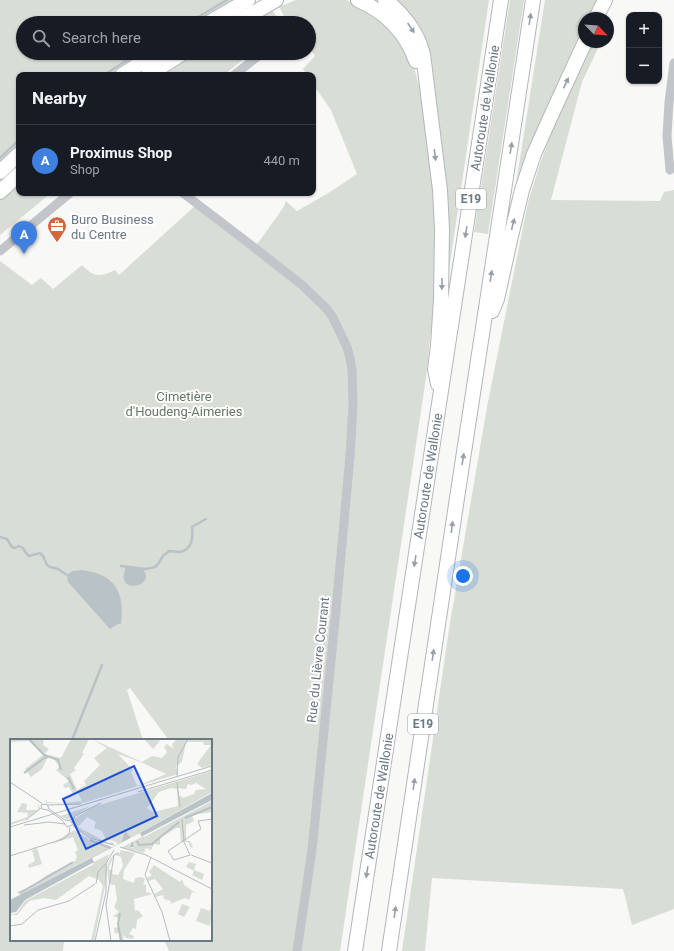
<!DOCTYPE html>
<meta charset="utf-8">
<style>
:root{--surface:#171b24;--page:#20242c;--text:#f1f3f6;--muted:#9ea1a6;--line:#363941;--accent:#d3673c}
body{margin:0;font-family:Roboto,sans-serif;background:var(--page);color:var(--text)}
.controls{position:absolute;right:12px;top:12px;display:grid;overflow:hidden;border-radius:8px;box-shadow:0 1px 3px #0004}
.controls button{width:36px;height:36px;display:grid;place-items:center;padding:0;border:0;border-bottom:1px solid var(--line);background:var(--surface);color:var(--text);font:20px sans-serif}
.compass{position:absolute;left:578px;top:12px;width:36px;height:36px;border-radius:50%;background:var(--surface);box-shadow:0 1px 3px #0004;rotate:115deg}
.you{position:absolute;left:463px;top:576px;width:14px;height:14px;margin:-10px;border:3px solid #fff;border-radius:50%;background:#1a73e8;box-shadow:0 0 0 6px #1a73e833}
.badge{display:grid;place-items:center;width:26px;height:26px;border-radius:50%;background:var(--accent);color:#fff;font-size:13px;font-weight:700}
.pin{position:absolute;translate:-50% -33px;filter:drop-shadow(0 1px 2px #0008)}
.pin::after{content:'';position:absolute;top:21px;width:14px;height:12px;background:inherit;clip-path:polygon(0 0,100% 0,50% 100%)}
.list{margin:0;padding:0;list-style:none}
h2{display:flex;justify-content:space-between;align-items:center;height:52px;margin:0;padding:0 16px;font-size:17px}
h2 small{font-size:13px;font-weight:400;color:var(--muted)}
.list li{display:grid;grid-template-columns:26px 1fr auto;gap:12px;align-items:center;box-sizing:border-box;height:72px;padding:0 16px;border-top:1px solid var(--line)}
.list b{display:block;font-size:15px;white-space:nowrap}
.list p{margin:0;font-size:13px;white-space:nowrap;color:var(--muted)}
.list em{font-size:13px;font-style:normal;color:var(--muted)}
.icon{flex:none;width:22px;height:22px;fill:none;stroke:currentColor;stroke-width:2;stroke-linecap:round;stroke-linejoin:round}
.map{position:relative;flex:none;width:674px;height:951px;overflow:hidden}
.search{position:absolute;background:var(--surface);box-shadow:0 1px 3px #0004;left:16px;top:16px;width:300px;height:44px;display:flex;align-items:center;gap:10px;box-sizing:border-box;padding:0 14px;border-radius:22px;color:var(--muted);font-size:15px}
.panel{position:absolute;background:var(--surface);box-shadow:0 1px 3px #0004;left:16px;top:72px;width:300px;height:124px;border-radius:8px}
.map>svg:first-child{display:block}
.green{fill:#d8ddd6}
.water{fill:#b9c2c7}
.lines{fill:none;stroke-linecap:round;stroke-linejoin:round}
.stream{stroke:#b9c2c7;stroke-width:2.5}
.highway-casing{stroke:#b3b7ba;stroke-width:16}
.minor{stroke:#c2c5c9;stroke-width:9}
.highway{stroke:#fff;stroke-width:14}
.oneway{fill:#97a0a9}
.labels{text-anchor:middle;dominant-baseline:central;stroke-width:4;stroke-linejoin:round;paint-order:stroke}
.shield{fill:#fff;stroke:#97a0a9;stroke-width:1}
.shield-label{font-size:12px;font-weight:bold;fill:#6a7784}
.street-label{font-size:13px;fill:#6a7784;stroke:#fff}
.poi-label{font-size:13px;fill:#6a7784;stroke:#fff;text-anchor:start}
.park-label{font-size:13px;fill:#667765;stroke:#fff}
.inset-river{fill:none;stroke:#b9c2c7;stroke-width:2}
.inset-road{fill:none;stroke:#b6bcc1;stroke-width:1}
.view{fill:#1d4ed8;fill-opacity:0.15;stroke:#1d4ed8;stroke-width:2}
.inset-edge{fill:none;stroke:#6a7784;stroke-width:2}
</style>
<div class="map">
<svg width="674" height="951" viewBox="0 0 674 951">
<rect width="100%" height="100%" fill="#f8f8f6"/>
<path class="green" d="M0,0H236L196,23H23V53H148L114,75H19V147L0,165Z
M296,0H346L368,8L392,27L414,67L420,90L427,142L433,197L437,246L435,294L426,378L340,951H169L164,940H211V740H181L168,739L130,688L127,690L143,740H11V940H64L63,951H0V261L32,285L41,278L53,289L82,265C94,277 99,278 115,270L119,275L197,204L251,245L258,243L283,208L286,201L297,211L330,192L357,174L331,110L313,84V75H307L303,69L315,56L309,47V23H288L279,7Z
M389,0H489L449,270L447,246L427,53Z
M510,0H524L488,234L474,232Z
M545,0H599L591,18H584V32L560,82L513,203Z
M272,10L281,23H247Z
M593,42H601L582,82L551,200L660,201L664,192L674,190V909L632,925L623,889L432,878L425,951H402L449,629L487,407L528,202L541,161L554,125Z
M194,53H251L224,75H158Z
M19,181V193H51L0,235V200Z"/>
<path class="water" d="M126,567L142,568C144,571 146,573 146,576C147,588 115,593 126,567Z
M82,570C115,574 125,592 121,624H118L110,629L68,582L67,575L72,571Z"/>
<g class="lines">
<path class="stream" d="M188,23L227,0
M104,75L138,53
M0,158L19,140
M0,537L7,539L12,547L15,548L19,546L23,548L26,553L29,556L40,553L43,556L47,565L50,567L58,569L67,575
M121,566L146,569L155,567L158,564L163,556L169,551C173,551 177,552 180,552C193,549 193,537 192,527L206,519
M72,740L102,665"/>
<defs>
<path id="highway" d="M358,0C386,12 406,33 416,61
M385,0C401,11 417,32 422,51C424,57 424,64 425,70L440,190L442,229L441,299L438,346L435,369L438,384
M596,18L605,0
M208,23L248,0
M236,23L276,0
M122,75L157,53
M148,75L183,53
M0,172L19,154
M0,192L19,174
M492,311L497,299L511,236L522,190L534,154L550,118L585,42
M355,951L501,0
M389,951L457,498L533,0"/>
</defs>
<use href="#highway" class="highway-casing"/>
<path class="minor" d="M234,75L262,53
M670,170L667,136L669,102L674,63
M183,193L251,245L302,285L326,308L332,316L347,347L350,358L352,370L353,406L350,456L336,610L312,850L297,951
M0,251L70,193"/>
<use href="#highway" class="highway"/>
</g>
<defs><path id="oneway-solid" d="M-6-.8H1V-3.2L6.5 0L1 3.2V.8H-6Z"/></defs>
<g class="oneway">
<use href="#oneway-solid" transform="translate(530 19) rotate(-81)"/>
<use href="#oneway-solid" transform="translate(411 28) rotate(56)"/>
<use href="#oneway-solid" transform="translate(566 83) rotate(-65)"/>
<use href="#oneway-solid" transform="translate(511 148) rotate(-81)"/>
<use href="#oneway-solid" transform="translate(435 155) rotate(83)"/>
<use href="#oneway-solid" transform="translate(513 224) rotate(-76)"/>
<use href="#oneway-solid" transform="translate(466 232) rotate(99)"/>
<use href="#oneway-solid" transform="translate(491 276) rotate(-81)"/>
<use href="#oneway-solid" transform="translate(442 284) rotate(91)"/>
<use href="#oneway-solid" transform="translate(463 459) rotate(-81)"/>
<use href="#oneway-solid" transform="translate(452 527) rotate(-82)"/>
<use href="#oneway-solid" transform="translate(415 561) rotate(99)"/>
<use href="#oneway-solid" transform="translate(433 655) rotate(-82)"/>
<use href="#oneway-solid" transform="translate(414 784) rotate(-82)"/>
<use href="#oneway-solid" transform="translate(367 872) rotate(99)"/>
<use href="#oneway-solid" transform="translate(395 912) rotate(-82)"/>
</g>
<defs>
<symbol id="office-pin" viewBox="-11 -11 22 30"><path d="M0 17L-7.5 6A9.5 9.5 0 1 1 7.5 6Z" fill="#d3673c" stroke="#fff"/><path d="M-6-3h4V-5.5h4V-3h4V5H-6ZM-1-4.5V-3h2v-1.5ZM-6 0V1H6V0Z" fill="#fff"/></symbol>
</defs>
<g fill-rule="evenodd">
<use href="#office-pin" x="46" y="215" width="22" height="30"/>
</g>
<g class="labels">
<g class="shield">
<rect x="456" y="189" width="30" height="20" rx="3"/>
<rect x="408" y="714" width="30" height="20" rx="3"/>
</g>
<g class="shield-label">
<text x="471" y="199">E19</text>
<text x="423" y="724">E19</text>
</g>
<g class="street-label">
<text transform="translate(485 108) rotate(-81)">Autoroute de Wallonie</text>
<text transform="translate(428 476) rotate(-81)">Autoroute de Wallonie</text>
<text transform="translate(318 660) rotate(-84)">Rue du Lièvre Courant</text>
<text transform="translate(379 796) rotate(-81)">Autoroute de Wallonie</text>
</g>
<g class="poi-label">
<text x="71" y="219">Buro Business<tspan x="71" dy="15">du Centre</tspan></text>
</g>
<g class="park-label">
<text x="184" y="396">Cimetière<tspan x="184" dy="15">d'Houdeng-Aimeries</tspan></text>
</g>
</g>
<g transform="translate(10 739)">
<rect width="202" height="202" fill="#f8f8f6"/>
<path d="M0,0H34L33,6L39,10L35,15L51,19L61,0H79L72,14L74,15L64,29L66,31L60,35L67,51L76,46L74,42L90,26L84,19L97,9L82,0L132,23L142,17L152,19L157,13L154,8L157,5L164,10L162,5L167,0H202V26L192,29L187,25L201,6H194L193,3H176L172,23L166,27L168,35L178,32L73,64L66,65L37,64L35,62L36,61L38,63L54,64L72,62L68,54L63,55L59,48L55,49L53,46L59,42L46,31L50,28L43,19L38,18L32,30L21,38L15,30L33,16L19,2L0,3ZM108,15L133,24L156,35L127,47L121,33L123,31ZM134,0H147L150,2L143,10ZM202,32V53L130,94L134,98L202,62V73L182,76L184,82L176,86V99L177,102H180L183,108L181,109L178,103H171L170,89H166L150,99V106L144,105L141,111L136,109L134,114L112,109L104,102L96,101L92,92L84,89L86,83L77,78L68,88L98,104L103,103L104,106L93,104L83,100L64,87L63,83L50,77L81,67L65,77L64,80L83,68ZM186,44L196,50L186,51L184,55L173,59L169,56L168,49L176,50L178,45L181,46ZM161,49L167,50L168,67L143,73L137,69L149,53ZM115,92L125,106L123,109L120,108V104L116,106L113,104ZM12,64L17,65L16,71H28V64L30,70L15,81L0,86V84L17,78L18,74L7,73ZM64,91L84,103L103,109L98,118L96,142L84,202H81L93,147L89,141L79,137L46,161L34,159L19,162L7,176H0L7,174L15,162L84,125L80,119L10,156L7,153L26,145L35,137L65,122L67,118L65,113L68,111L63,98L41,105ZM27,109L32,125L19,129L18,126L25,122L22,111ZM111,111L125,114L114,131L113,140L124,144L125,139L132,138L135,140L133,145L136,146V153L143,155L124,160L125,172L128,171L133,177L127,181L126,190L123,189L119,195L124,197L123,200L116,199L113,195L114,202H110L109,193L105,195L104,189L108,188V179L103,177L109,173L104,168L107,161L105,146L99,145L97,129L100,120L105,114L107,113L108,114H105L99,128V131H103L102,135L108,136L113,127L111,118L105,116L109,115ZM179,123L186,125L184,131L194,135L192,141L182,136L184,132L176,128ZM144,126L170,143L172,140L174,146L186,154L182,153L179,161L175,159L160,165L161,162L154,160L153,156L146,158L144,155L153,150L145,140L138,142L137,139L142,136L139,133ZM172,165L180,168L174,178L168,175ZM198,165L202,167L200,187L186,182L191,169L200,172L201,167Z" fill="#d8ddd6" fill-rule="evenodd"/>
<path d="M202,54V61L123,102L124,108H120L121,104L115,106L15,161L6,173L0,174V161L112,103L115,92L121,99Z" fill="#b9c2c7"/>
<path d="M130,94L132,98L84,123L82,119Z" fill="#f8f8f6"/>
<path class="inset-river" d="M19,0L34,16L48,21L51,31M14,34L37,17M58,38L64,50M175,79L202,68M80,101L101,109M127,102L129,106L142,105L169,83M10,154L63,123M110,174L108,185L111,202"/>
<path class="inset-road" d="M167,37L168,18L178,0M0,43L33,65M167,43L170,68M128,53L202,31M38,66L71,65M172,80L174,101M16,81L31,69M62,84L65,77L91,64M14,86L39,83L55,85M62,86L57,88L52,81L38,71L32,70L31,66L37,65L39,70L55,81L61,82L64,88L80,99L104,106M0,88L202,27M173,101L180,116M110,108L136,116L202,150M180,116L164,121L158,112L191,90L188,82L202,80M181,116L202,124M0,117L53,100L59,95L60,88M141,118L135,136L152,173L160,202M86,145L88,133L95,125M0,187L12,185L28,171L59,162L85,145M85,202L96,153V124L104,111M101,202L96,166L104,116L109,114"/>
<path class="view" d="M124,27L147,77L76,110L53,60Z"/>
<rect width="202" height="202" class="inset-edge"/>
</g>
</svg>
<div class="controls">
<button>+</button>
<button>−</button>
</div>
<svg class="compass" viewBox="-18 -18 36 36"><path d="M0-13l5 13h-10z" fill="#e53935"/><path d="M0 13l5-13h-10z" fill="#9ea1a6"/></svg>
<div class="you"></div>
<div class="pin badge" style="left:24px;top:254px;background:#3f7fe0">A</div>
<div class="search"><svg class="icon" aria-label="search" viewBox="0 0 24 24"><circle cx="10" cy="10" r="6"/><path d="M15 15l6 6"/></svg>Search here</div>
<section class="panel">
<h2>Nearby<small></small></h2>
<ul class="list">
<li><span class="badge" style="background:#3f7fe0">A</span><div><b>Proximus Shop</b><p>Shop</p></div><em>440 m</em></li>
</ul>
</section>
</div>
